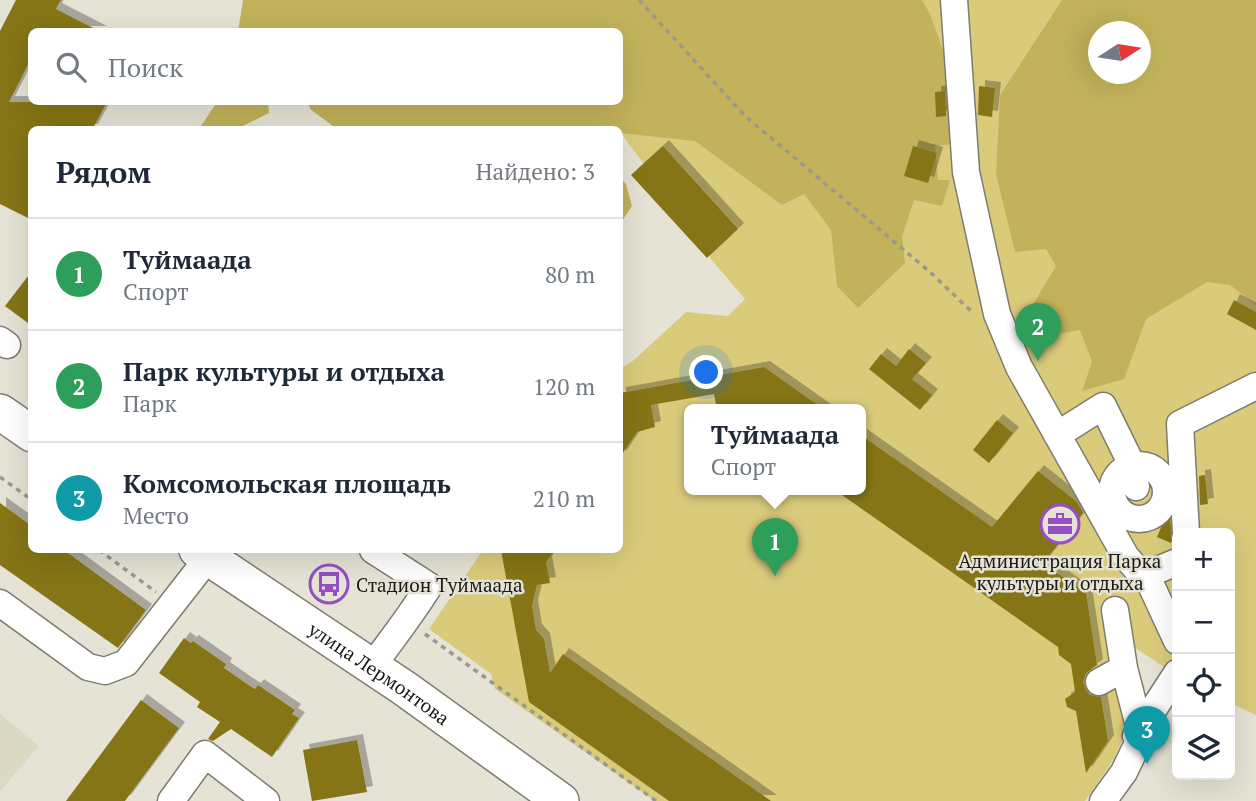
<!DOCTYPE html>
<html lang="ru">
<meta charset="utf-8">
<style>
:root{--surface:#fff;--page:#f2f2f3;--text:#1f2937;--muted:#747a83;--line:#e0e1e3;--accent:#944fc3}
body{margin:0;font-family:"PT Serif",serif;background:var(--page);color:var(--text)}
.controls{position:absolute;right:21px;bottom:21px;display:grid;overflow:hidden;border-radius:10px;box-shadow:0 7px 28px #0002}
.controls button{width:63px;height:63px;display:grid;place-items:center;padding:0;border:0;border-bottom:2px solid var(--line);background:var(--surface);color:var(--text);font:35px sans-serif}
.compass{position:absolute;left:1088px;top:21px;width:63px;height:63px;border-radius:50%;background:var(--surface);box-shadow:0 7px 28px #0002;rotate:78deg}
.you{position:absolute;left:707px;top:373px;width:24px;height:24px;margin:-18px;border:5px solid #fff;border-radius:50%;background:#1a73e8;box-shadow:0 0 0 10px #1a73e833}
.badge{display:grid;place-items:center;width:46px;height:46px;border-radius:50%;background:var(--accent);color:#fff;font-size:23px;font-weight:700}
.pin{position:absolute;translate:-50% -58px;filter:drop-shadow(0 2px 4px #0008)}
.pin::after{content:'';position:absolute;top:37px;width:24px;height:21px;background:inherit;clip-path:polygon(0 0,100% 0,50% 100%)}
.popup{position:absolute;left:684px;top:404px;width:182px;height:91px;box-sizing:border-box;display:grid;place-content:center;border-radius:10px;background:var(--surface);filter:drop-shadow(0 2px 5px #0005);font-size:23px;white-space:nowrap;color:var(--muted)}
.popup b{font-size:26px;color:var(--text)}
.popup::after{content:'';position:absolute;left:50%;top:100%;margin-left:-14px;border:14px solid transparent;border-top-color:var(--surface)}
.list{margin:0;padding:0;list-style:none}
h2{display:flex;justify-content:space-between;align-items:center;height:91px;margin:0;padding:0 28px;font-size:30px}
h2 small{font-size:23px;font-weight:400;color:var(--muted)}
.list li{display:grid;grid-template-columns:46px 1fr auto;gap:21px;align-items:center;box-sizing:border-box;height:112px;padding:0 28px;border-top:2px solid var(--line)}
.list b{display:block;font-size:26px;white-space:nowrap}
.list p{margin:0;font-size:23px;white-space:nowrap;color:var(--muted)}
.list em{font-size:23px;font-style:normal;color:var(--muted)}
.icon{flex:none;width:38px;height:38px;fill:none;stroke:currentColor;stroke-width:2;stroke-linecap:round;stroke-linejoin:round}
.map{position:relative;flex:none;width:1256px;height:801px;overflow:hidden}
.search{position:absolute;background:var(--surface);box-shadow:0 7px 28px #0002;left:28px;top:28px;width:595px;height:77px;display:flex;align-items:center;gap:18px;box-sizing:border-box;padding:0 24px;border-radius:10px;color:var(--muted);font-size:26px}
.panel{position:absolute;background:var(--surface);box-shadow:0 7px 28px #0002;left:28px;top:126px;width:595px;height:427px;border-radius:10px}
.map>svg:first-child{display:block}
.built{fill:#dcd9c3}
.green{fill:#dacb7b;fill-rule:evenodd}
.forest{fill:#c2b25b;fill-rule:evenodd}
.building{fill:#857515;filter:url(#shadow)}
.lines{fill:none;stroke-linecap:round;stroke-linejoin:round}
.minor-casing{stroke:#7e7c6f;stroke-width:29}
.major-casing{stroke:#7e7c6f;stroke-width:38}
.path{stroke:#9a998e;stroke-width:3.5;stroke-dasharray:5 5;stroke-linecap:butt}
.minor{stroke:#fff;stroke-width:26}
.major{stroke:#fff;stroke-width:35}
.labels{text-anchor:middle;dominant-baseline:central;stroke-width:5;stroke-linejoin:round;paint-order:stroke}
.poi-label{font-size:19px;fill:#191813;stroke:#e5e3d5}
.street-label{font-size:19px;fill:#191813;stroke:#e5e3d5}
</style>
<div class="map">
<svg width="1256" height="801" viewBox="0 0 1256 801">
<defs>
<filter id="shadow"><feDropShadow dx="6" dy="-6" stdDeviation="0" flood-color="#0004"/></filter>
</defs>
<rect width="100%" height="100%" fill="#e5e3d5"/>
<path class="built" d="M0,714L39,746L0,791Z"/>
<path class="green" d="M538,0H1256V715L1230,703V533H1177V675L1126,642L1130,673L1145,686L1114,759L1085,801H655L495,689L491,674L429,629L483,550H620V369L634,360L686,312L728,316L745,299L710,258V252L620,132V32ZM1098,32H1140V74H1098ZM689,410H861V490H689Z"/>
<path class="forest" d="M243,0H922L930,14L950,70L955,144L935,146L938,180H950L942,206L914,200L902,237L905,263L858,308L837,286L831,230L804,194L782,205L695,141L620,133V130L337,129L310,109L308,102H620V32H238Z
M1062,0H1256V305L1230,285L1207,282L1146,319L1124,379L1082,391L1092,362L1080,330L1037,338L1032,306L1056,266L1046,249L1015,252L996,174L1000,95ZM1098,32H1140V74H1098Z
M217,102H268L269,113L237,129H199Z
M620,177L626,184L632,206L620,224Z"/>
<path class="building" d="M16,0H61L56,9L101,32H32V57L9,102H107L92,130H32V220L0,204V31Z
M979,86L995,88L992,117L978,115Z
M945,91L946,116L936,117L935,92Z
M663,146L738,229L707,258L631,175Z
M913,146L937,153L928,183L904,176Z
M32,271V326L5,306Z
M1234,300L1256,312V330L1227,314Z
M909,349L926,363L912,379L932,395L920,410L869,369L881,354L896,366Z
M764,367L825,410H725L716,405L714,394L651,405L655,427L637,432L620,457V393Z
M997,420L1013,433L989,463L973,450Z
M861,435L992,527L1038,471L1077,502L1083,513L1043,563L1086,593L1097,665L1086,673L1083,682L1086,690L1090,695L1101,697L1108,741L1086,773L1076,711L1067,707L1065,699L1075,692L1071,664L1059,655L1058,647L835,490H861Z
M1205,475L1208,504L1200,505L1199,476Z
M0,503L32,526V550H64L146,610L118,648L0,565Z
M1169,508L1172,541L1171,543L1157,537Z
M501,550H555L546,562L550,583L537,585L532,606L536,630L544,639L550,673L563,654L771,801H669L529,702Z
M184,638L191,643L193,641L226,664L224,668L247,684L255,689L258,685L295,710L292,714L299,718L272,757L231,729L213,741L208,739L220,722L197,707L200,702L159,673Z
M141,700L179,728L125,801H66Z
M357,740L367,792L312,801L303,750Z"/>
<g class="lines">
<defs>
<path id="minor" d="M954,0L966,172L997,314L1019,367L1126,557L1151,585L1177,641
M0,340L7,345
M1057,435L1103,406L1132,465L1136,487
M1112 492a27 27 0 1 1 54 0a27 27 0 1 1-54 0Z
M1186,533L1180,424L1256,386
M1143,576L1177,562
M0,603L88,667L105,671L126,663L208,558
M372,667C391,640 412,614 429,586L373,550
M1099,682L1124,668
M1136,736L1177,673
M171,801L205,754L266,801
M1103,801L1124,772L1137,745L1140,730L1124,668L1115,610"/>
<g id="major">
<path d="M0,412L32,434"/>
<path id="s1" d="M197,550L404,688L561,801"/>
</g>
</defs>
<use href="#minor" class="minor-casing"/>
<use href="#major" class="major-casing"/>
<path class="path" d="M639,0L745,116L930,272L974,314
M0,477L32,500
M99,550L156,592
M425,634L656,801"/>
<use href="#minor" class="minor"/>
<use href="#major" class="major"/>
</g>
<defs>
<symbol id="office-ring" viewBox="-11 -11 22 22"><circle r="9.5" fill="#e5e3d5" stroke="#944fc3" stroke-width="1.5"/><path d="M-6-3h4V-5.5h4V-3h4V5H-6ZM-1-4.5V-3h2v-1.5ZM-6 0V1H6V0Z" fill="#944fc3"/></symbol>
<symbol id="bus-ring" viewBox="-11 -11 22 22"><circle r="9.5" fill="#e5e3d5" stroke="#944fc3" stroke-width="1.5"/><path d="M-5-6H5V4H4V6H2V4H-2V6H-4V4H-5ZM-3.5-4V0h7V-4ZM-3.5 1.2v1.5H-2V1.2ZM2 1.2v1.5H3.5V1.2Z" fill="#944fc3"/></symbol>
</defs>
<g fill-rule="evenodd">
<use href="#office-ring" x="1038" y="502" width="44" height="44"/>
<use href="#bus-ring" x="307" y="562" width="44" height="44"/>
</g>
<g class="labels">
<g class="poi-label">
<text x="1060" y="560">Администрация Парка<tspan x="1060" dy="22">культуры и отдыха</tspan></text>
<text x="356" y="584" text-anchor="start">Стадион Туймаада</text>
</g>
<g class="street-label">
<text stroke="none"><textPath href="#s1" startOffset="220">улица Лермонтова</textPath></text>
</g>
</g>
</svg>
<div class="controls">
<button>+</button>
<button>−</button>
<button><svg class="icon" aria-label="locate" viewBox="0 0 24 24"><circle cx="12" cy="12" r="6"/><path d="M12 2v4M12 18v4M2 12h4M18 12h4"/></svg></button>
<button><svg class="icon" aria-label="layers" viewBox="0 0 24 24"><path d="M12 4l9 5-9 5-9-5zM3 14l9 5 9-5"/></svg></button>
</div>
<svg class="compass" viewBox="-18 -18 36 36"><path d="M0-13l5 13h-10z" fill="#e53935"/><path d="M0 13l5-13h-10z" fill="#747a83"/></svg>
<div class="you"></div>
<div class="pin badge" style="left:775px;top:576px;background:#2e9e5b">1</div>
<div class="popup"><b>Туймаада</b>Спорт</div>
<div class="pin badge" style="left:1038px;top:361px;background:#2e9e5b">2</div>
<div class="pin badge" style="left:1147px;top:764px;background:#0f9aa8">3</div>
<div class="search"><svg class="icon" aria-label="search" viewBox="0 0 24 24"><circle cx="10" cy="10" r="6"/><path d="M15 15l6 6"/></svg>Поиск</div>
<section class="panel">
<h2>Рядом<small>Найдено: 3</small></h2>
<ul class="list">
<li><span class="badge" style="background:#2e9e5b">1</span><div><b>Туймаада</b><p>Спорт</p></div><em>80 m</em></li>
<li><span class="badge" style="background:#2e9e5b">2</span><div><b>Парк культуры и отдыха</b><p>Парк</p></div><em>120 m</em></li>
<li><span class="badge" style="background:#0f9aa8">3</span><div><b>Комсомольская площадь</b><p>Место</p></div><em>210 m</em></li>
</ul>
</section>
</div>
